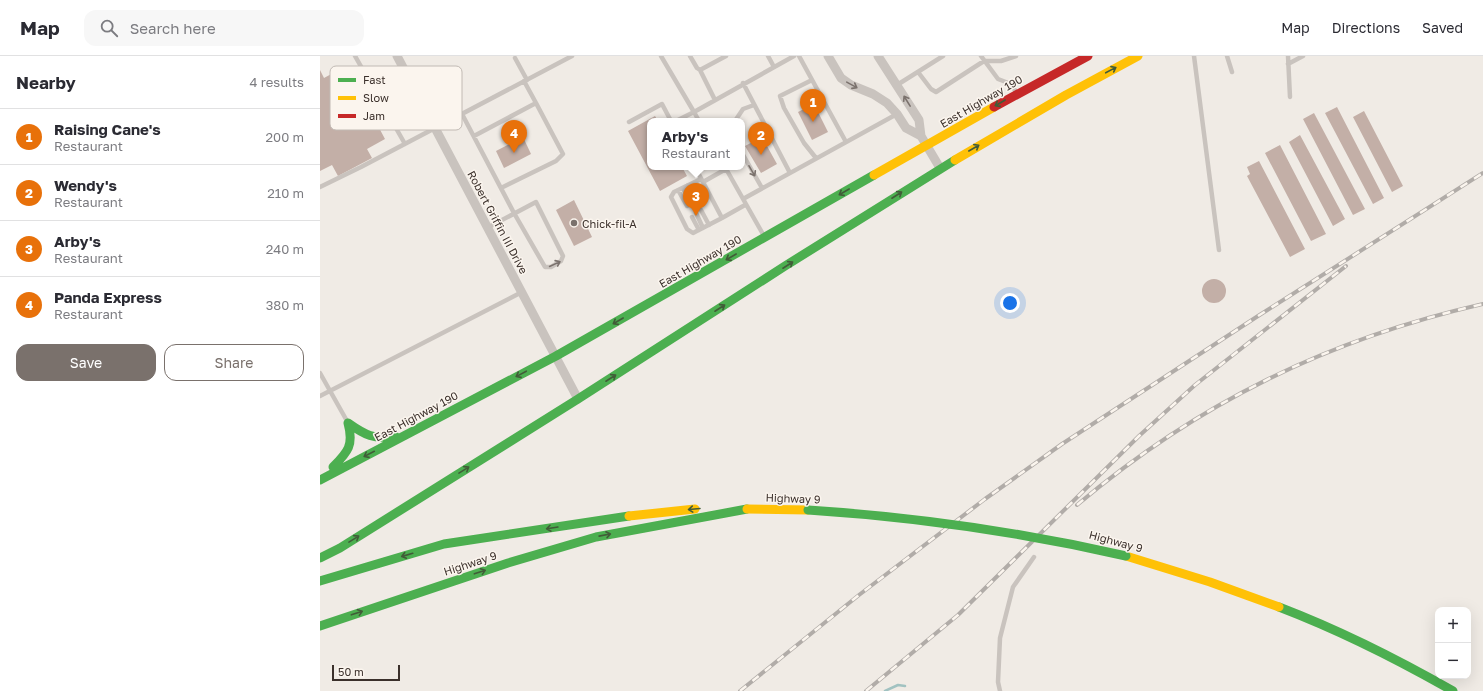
<!DOCTYPE html>
<meta charset="utf-8">
<style>
:root{--surface:#fff;--page:#f7f7f7;--text:#2b2b33;--muted:#7c7c81;--line:#e1e1e2;--accent:#7a716c}
body{margin:0;font-family:"Golos Text",sans-serif;background:var(--page);color:var(--text)}
.controls{position:absolute;right:12px;bottom:12px;display:grid;overflow:hidden;border-radius:8px;box-shadow:0 4px 16px #0002}
.controls button{width:36px;height:36px;display:grid;place-items:center;padding:0;border:0;border-bottom:1px solid var(--line);background:var(--surface);color:var(--text);font:20px sans-serif}
.scale{position:absolute;left:12px;bottom:10px;width:68px;box-sizing:border-box;padding-left:4px;border:2px solid #3b302b;border-top:0;font-size:11px;line-height:14px;white-space:nowrap;color:#3b302b;-webkit-text-stroke:3px #fbf5ee;paint-order:stroke}
.you{position:absolute;left:690px;top:247px;width:14px;height:14px;margin:-10px;border:3px solid #fff;border-radius:50%;background:#1a73e8;box-shadow:0 0 0 6px #1a73e833}
.badge{display:grid;place-items:center;width:26px;height:26px;border-radius:50%;background:var(--accent);color:#fff;font-size:13px;font-weight:700}
.pin{position:absolute;translate:-50% -33px;filter:drop-shadow(0 1px 2px #0008)}
.pin::after{content:'';position:absolute;top:21px;width:14px;height:12px;background:inherit;clip-path:polygon(0 0,100% 0,50% 100%)}
.popup{position:absolute;left:327px;top:62px;width:98px;height:52px;box-sizing:border-box;display:grid;place-content:center;border-radius:8px;background:var(--surface);filter:drop-shadow(0 1px 3px #0005);font-size:13px;white-space:nowrap;color:var(--muted)}
.popup b{font-size:15px;color:var(--text)}
.popup::after{content:'';position:absolute;left:50%;top:100%;margin-left:-8px;border:8px solid transparent;border-top-color:var(--surface)}
.list{margin:0;padding:0;list-style:none}
h2{display:flex;justify-content:space-between;align-items:center;height:52px;margin:0;padding:0 16px;font-size:17px}
h2 small{font-size:13px;font-weight:400;color:var(--muted)}
.list li{display:grid;grid-template-columns:26px 1fr auto;gap:12px;align-items:center;box-sizing:border-box;height:56px;padding:0 16px;border-top:1px solid var(--line)}
.list b{display:block;font-size:15px;white-space:nowrap}
.list p{margin:0;font-size:13px;white-space:nowrap;color:var(--muted)}
.list em{font-size:13px;font-style:normal;color:var(--muted)}
.actions{display:flex;gap:8px;padding:12px 16px}
.actions a{flex:1;padding:9px 0;border:1px solid var(--accent);border-radius:12px;text-align:center;font-size:14px;color:var(--accent)}
.actions .main{background:var(--accent);color:#fff}
.icon{flex:none;width:22px;height:22px;fill:none;stroke:currentColor;stroke-width:2;stroke-linecap:round;stroke-linejoin:round}
.map{position:relative;flex:none;width:1163px;height:635px;overflow:hidden}
header{display:flex;align-items:center;gap:24px;box-sizing:border-box;height:56px;padding:0 20px;background:var(--surface);border-bottom:1px solid var(--line)}
header strong{font-size:19px}
nav{display:flex;gap:22px;margin-inline-start:auto;font-size:14px}
.search{width:280px;height:36px;background:var(--page);display:flex;align-items:center;gap:10px;box-sizing:border-box;padding:0 14px;border-radius:12px;color:var(--muted);font-size:15px}
main{display:flex}
aside{flex:1;background:var(--surface)}
.map>svg:first-child{display:block}
.lines{fill:none;stroke-linecap:round;stroke-linejoin:round}
.stream{stroke:#a1c2c1;stroke-width:2.5}
.building{fill:#c3afa7}
.lane{stroke:#c9c3be;stroke-width:4.5}
.street{stroke:#c9c3be;stroke-width:9}
.fast{stroke:#4caf50;stroke-width:9}
.slow{stroke:#ffc107;stroke-width:9}
.jam{stroke:#c62828;stroke-width:9}
.rail-casing{stroke:#b1aca8;stroke-width:4}
.rail{stroke:#fbf5ee;stroke-width:2.5;stroke-dasharray:8;stroke-linecap:butt}
.fast-bridge{stroke:#4caf50;stroke-width:9}
.oneway{stroke:#415c38}
.oneway2{stroke:#7b726d}
.poi-dot{fill:#7a716c;stroke:#fbf5ee;stroke-width:1.5}
.labels{text-anchor:middle;dominant-baseline:central;stroke-width:3;stroke-linejoin:round;paint-order:stroke}
.street-label{font-size:11px;fill:#3b302b;stroke:#fbf5ee}
.poi-label{font-size:11px;fill:#3b302b;stroke:#fbf5ee;text-anchor:start}
.key{fill:#fbf5ee;stroke:#c1bab4;stroke-width:1}
.key-label{font-size:11px;fill:#3b302b}
</style>
<header>
<strong>Map</strong>
<div class="search"><svg class="icon" aria-label="search" viewBox="0 0 24 24"><circle cx="10" cy="10" r="6"/><path d="M15 15l6 6"/></svg>Search here</div>
<nav><a>Map</a><a>Directions</a><a>Saved</a></nav>
</header>
<main>
<aside>
<h2>Nearby<small>4 results</small></h2>
<ul class="list">
<li><span class="badge" style="background:#e8710a">1</span><div><b>Raising Cane's</b><p>Restaurant</p></div><em>200 m</em></li>
<li><span class="badge" style="background:#e8710a">2</span><div><b>Wendy's</b><p>Restaurant</p></div><em>210 m</em></li>
<li><span class="badge" style="background:#e8710a">3</span><div><b>Arby's</b><p>Restaurant</p></div><em>240 m</em></li>
<li><span class="badge" style="background:#e8710a">4</span><div><b>Panda Express</b><p>Restaurant</p></div><em>380 m</em></li>
</ul>
<div class="actions"><a class="main">Save</a><a>Share</a></div>
</aside>
<div class="map">
<svg width="1163" height="635" viewBox="0 0 1163 635">
<rect width="100%" height="100%" fill="#f0ebe5"/>
<g class="lines">
<path class="stream" d="M565,635L578,629L585,630"/>
</g>
<path class="building" d="M26,10L65,83L47,93L52,102L18,120L12,109L0,115V14L4,22Z
M494,48L508,76L492,84L478,56Z
M1017,51L1064,142L1053,148L1005,57Z
M1044,55L1083,130L1072,136L1033,61Z
M994,57L1045,153L1033,159L983,63Z
M335,60L338,65H330V111H362L367,120L340,135L308,75Z
M980,79L1025,163L1013,170L969,86Z
M203,81L211,98L184,112L176,95Z
M442,81L457,108L441,117L425,90Z
M960,89L1006,178L991,185L945,97Z
M939,105L985,193L970,201L927,120L930,118L927,111Z
M254,144L272,181L254,190L236,154Z
M882 235a12 12 0 1 1 24 0a12 12 0 1 1-24 0Z"/>
<g class="lines">
<path class="lane" d="M35,0L85,88
M341,0L374,56L356,65
M370,0L377,12L380,14L406,0
M448,0L454,11
M479,0L526,86
M661,0L678,23L691,28L696,36
M874,0L899,194
M907,0L912,16
M968,0L970,41
M195,2L207,24
M968,8L983,0
M380,14L395,44
M598,16L611,33L616,36L664,5H681L696,0
M492,24L460,40L464,52L484,87L496,102
M423,27L470,117
M577,29L623,0
M142,58L194,157L225,211H231L241,205L243,200L216,146L167,172
M379,65L374,56L474,0
M415,65L423,53L434,49
M309,66L342,48L351,65
M154,80L216,47L204,25
M422,97L442,132
M375,111L383,126L406,113
M405,111L444,180
M381,123L354,136L351,141L367,173L373,177L402,162
M383,126L402,162L425,149
M368,129L376,145
M0,131L41,111L252,0
M181,132L236,105L243,98L216,47
M363,132L371,148
M358,134L367,150
M423,143L577,58
M381,154L389,169
M376,157L383,172
M372,161L379,174
M0,317L27,365
M0,340L202,236
M680,635L678,626L680,582L693,531L714,501"/>
<path class="street" d="M77,0L258,343
M508,0L521,22L531,29L553,38L567,47L577,58L586,72L601,80
M558,0L599,64L601,80L620,112"/>
<path class="fast" d="M236,300L554,119
M258,343L465,210L635,104
M28,367C45,379 54,384 75,380
M13,411C28,396 34,389 28,367
M0,424L236,300
M0,502L20,492L258,343
M0,525L124,488L309,460
M959,551C1019,574 1077,603 1133,635
M0,570L188,507L276,481L427,453"/>
<path class="slow" d="M635,104L746,39L818,0
M554,119L674,51
M427,453L488,454
M309,460L375,453
M806,500L890,526L959,551"/>
<path class="jam" d="M674,51L768,0"/>
<defs>
<path id="rail" d="M757,449C878,347 1009,283 1163,248
M420,635L539,539L665,443L742,388L938,260L1163,117
M546,635L638,559L819,380L875,329L1026,210"/>
</defs>
<use href="#rail" class="rail-casing"/>
<use href="#rail" class="rail"/>
<path class="fast-bridge" d="M488,454C596,461 701,476 806,500"/>
</g>
<defs><path id="oneway-shaft" d="M-6 0H5M1.5-3L5.5 0L1.5 3" fill="none" stroke-width="1.6" stroke-linecap="round" stroke-linejoin="round"/></defs>
<g class="oneway">
<use href="#oneway-shaft" transform="translate(791 14) rotate(-28)"/>
<use href="#oneway-shaft" transform="translate(680 47) rotate(150)"/>
<use href="#oneway-shaft" transform="translate(654 92) rotate(-30)"/>
<use href="#oneway-shaft" transform="translate(524 136) rotate(150)"/>
<use href="#oneway-shaft" transform="translate(577 139) rotate(-33)"/>
<use href="#oneway-shaft" transform="translate(411 201) rotate(150)"/>
<use href="#oneway-shaft" transform="translate(468 209) rotate(-33)"/>
<use href="#oneway-shaft" transform="translate(400 252) rotate(-33)"/>
<use href="#oneway-shaft" transform="translate(298 265) rotate(150)"/>
<use href="#oneway-shaft" transform="translate(201 318) rotate(152)"/>
<use href="#oneway-shaft" transform="translate(291 322) rotate(-33)"/>
<use href="#oneway-shaft" transform="translate(49 398) rotate(153)"/>
<use href="#oneway-shaft" transform="translate(144 414) rotate(-32)"/>
<use href="#oneway-shaft" transform="translate(374 453) rotate(175)"/>
<use href="#oneway-shaft" transform="translate(232 472) rotate(171)"/>
<use href="#oneway-shaft" transform="translate(285 479) rotate(-11)"/>
<use href="#oneway-shaft" transform="translate(34 483) rotate(-32)"/>
<use href="#oneway-shaft" transform="translate(87 499) rotate(164)"/>
<use href="#oneway-shaft" transform="translate(160 516) rotate(-18)"/>
<use href="#oneway-shaft" transform="translate(37 557) rotate(-18)"/>
</g>
<g class="oneway2">
<use href="#oneway-shaft" transform="translate(532 29) rotate(29)"/>
<use href="#oneway-shaft" transform="translate(587 45) rotate(-122)"/>
<use href="#oneway-shaft" transform="translate(432 115) rotate(60)"/>
<use href="#oneway-shaft" transform="translate(235 208) rotate(-25)"/>
</g>
<circle class="poi-dot" cx="254" cy="167" r="4"/>
<g class="labels">
<g class="street-label">
<text transform="translate(661 45) rotate(-30)">East Highway 190</text>
<text transform="translate(178 166) rotate(62)">Robert Griffin III Drive</text>
<text transform="translate(380 205) rotate(-30)">East Highway 190</text>
<text transform="translate(96 360) rotate(-28)">East Highway 190</text>
<text transform="translate(473 442) rotate(2)">Highway 9</text>
<text transform="translate(796 485) rotate(15)">Highway 9</text>
<text transform="translate(150 507) rotate(-18)">Highway 9</text>
</g>
<g class="poi-label">
<text x="262" y="167">Chick-fil-A</text>
</g>
</g>
<rect x="10" y="10" width="132" height="64" rx="6" class="key"/>
<rect x="18" y="22" width="18" height="4" fill="#4caf50"/>
<rect x="18" y="40" width="18" height="4" fill="#ffc107"/>
<rect x="18" y="58" width="18" height="4" fill="#c62828"/>
<g class="key-label">
<text x="43" y="28">Fast</text>
<text x="43" y="46">Slow</text>
<text x="43" y="64">Jam</text>
</g>
</svg>
<div class="controls">
<button>+</button>
<button>−</button>
</div>
<div class="scale">50 m</div>
<div class="you"></div>
<div class="pin badge" style="left:493px;top:66px;background:#e8710a">1</div>
<div class="pin badge" style="left:441px;top:99px;background:#e8710a">2</div>
<div class="pin badge" style="left:376px;top:160px;background:#e8710a">3</div>
<div class="popup"><b>Arby's</b>Restaurant</div>
<div class="pin badge" style="left:194px;top:97px;background:#e8710a">4</div>
</div>
</main>
